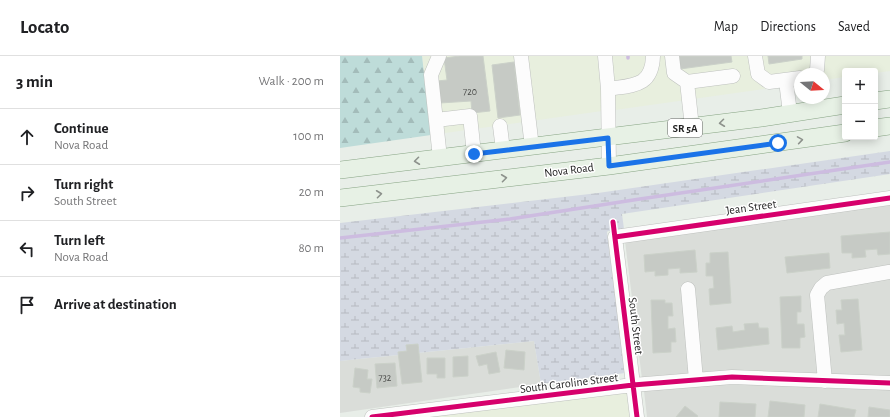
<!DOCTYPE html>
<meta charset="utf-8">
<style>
:root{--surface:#fff;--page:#f2f2f2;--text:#202124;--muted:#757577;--line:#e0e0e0}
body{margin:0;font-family:"Alegreya Sans",sans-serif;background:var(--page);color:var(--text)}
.controls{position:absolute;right:12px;top:12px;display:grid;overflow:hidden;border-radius:4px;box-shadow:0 2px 10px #0003}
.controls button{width:36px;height:36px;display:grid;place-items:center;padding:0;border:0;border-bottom:1px solid var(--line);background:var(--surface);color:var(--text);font:20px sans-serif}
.compass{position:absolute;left:454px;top:12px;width:36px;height:36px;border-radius:50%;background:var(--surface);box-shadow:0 2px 10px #0003;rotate:108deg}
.stop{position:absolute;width:12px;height:12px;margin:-9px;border:3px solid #1a73e8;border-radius:50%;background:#fff}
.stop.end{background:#1a73e8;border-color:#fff;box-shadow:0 1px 4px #0008}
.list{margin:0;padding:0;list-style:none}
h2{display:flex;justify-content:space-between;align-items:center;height:52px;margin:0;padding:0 16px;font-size:17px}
h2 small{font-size:13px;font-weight:400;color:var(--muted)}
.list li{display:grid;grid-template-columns:26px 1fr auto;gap:12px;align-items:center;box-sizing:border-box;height:56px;padding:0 16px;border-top:1px solid var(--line)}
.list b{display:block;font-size:15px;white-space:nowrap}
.list p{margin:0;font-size:13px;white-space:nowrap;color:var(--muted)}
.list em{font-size:13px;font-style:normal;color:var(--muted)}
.icon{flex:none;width:22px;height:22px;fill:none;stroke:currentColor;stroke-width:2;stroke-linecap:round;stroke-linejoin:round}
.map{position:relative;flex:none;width:550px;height:361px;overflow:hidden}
header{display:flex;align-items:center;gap:24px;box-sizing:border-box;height:56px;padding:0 20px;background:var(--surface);border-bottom:1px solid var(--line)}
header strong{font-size:19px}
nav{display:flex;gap:22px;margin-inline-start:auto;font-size:14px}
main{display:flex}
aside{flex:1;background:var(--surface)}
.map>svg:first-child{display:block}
.residential{fill:#daddd9}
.commercial{fill:#e8efde}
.forest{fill:url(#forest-firs)}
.wetland{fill:url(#wetland-marsh)}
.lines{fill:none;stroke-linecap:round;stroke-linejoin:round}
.stream{stroke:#cdbce0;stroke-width:3.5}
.building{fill:#c6cac5;stroke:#cbd1c9}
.minor-casing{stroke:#bec1be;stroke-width:15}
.major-casing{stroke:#87a484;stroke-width:18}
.minor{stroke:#fcfcfc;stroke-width:14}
.major{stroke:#e7f1e5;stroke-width:17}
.cycleway-casing{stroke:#fff;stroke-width:8}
.cycleway{stroke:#d6006c;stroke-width:5}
.oneway{stroke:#8d928c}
.route{stroke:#1a73e8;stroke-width:5}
.labels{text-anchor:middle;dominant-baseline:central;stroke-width:3;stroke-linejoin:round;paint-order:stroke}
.number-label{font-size:10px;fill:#494a48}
.shield{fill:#fff;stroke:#626262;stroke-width:1}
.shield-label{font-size:11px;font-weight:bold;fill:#1f1f1f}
.street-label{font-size:12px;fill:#1f1f1f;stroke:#fff}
</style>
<header>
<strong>Locato</strong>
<nav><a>Map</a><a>Directions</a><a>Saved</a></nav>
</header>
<main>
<aside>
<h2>3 min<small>Walk · 200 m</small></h2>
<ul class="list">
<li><svg class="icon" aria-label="ahead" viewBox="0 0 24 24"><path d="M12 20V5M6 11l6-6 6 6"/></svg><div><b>Continue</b><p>Nova Road</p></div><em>100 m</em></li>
<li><svg class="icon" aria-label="right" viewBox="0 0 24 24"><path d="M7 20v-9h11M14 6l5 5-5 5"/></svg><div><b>Turn right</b><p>South Street</p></div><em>20 m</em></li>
<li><svg class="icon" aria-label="left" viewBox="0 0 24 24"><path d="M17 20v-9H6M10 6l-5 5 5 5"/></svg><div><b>Turn left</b><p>Nova Road</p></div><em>80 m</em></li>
<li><svg class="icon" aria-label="arrive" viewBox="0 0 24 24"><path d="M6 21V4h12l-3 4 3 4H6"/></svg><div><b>Arrive at destination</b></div></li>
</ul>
</aside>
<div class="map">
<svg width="550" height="361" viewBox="0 0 550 361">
<defs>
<pattern id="forest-firs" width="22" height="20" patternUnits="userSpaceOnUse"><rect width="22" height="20" fill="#bedcd9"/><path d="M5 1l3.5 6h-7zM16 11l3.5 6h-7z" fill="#a3bcba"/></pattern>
<pattern id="wetland-marsh" width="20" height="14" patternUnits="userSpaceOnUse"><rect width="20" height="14" fill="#d4d9e2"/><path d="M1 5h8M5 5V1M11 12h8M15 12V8" fill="none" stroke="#b6bac1"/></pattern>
</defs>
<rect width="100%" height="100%" fill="#e8eee8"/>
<path class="residential" d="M550,148V321L302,323L285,185Z
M194,285L201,328L0,357V305Z
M393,327L550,333V361H307L304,335Z"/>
<path class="commercial" d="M82,0H258L261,34L262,55L91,79Z
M271,0H306V8L303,16L294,23L274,26Z
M319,0H550V15L535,17V15H505V21L484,24V18H460V28L275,54V38L302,33L313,24L319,12Z
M288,336L290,361H81Z"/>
<path class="forest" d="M0,0H82L91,79L0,92Z"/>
<path class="wetland" d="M550,95V118L282,158L284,173L268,175L267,176L285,317L201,328L194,285L0,305V167L258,137Z"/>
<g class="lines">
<path class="stream" d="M288,0V2
M0,182L170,163L300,143L550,106"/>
</g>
<path class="building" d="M120,0H143L150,55L132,57L131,45L100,47L97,25L107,24L104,2Z
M339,0H391L392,6L340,13Z
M428,0H462V3L429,8Z
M174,6L180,59L158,62L152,9Z
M550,176V198L538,199L537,193L525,194L526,201L512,202V197H502L501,180Z
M355,194L357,216L340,217V212L328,213V219L315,220V215L305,216L304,199Z
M388,196L391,247L370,249L369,233L374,232L373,220H366V207H370V197Z
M489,197L490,212L447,217L445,201Z
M461,240V256H457V268H464L465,281L460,282V292H442L440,241Z
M518,243L522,294L501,296L499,279H505L504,267L497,268L496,254H502L501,244Z
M311,244H325V247H332L333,260H328V273L335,272L336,286H331V296L313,297Z
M418,267L419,272H428L429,288L378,294L376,272L392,270L393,276L405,274L404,268Z
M78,288L82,326L62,328L58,296L67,295L66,289Z
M166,294L185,296L184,314L164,312Z
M156,296L160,316L149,318L147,308L139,310L136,300Z
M128,300V320L113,321V301Z
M87,302H105V322H97V318H87Z
M55,307L57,330L37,332L35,308Z
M15,312L28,314L27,323H32L30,337L20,336V332L13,331Z
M430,345L465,349L464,361H428Z
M380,346L416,348L415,361H379Z
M480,348L516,354L514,361H478Z
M345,350L358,360L357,361H336Z
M529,351L550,354V361H528Z"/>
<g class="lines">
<defs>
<path id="minor" d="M99,0L91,19L100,102
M181,0L192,91
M265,0L268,33L269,110
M332,0L334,17L347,26L352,71
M415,0L418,18L429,26L460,22
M474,18L477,14L478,0
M446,25L450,57
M347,26L393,20
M268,33C293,29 312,31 313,0
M96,64L130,60L134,98
M160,70L163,94
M348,233L356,324
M485,325L477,239L481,232L487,227L549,216
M32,361L293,329L392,321L550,327
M297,361L275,181L550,142"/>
<path id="major" d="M535,45L550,43
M535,72L550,70
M0,114L421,62L505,49
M0,142L269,110L505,77"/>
</defs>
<use href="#minor" class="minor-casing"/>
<use href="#major" class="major-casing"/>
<use href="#minor" class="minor"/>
<use href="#major" class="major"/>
<defs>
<path id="cycleway" d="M273,166L297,361
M275,181L550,142
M32,361L293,329L392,321L550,327"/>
</defs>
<use href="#cycleway" class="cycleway-casing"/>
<use href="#cycleway" class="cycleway"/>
</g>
<defs><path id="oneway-chevron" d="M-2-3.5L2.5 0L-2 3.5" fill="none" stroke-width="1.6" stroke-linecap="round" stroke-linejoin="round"/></defs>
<g class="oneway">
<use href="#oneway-chevron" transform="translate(382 67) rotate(173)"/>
<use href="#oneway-chevron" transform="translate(460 84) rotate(-9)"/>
<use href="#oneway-chevron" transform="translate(77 105) rotate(173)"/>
<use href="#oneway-chevron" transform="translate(164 122) rotate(-7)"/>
<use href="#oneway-chevron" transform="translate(39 138) rotate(-7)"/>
</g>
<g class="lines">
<path class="route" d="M134,98L268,82L269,110L438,87"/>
</g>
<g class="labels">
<g class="number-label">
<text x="130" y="36">720</text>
<text x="45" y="322">732</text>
</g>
<rect class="shield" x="328" y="63" width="34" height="18" rx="3"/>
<g class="shield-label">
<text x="345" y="72">SR 5A</text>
</g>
<g class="street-label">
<text transform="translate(229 114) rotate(-7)">Nova Road</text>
<text transform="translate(411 151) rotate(-8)">Jean Street</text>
<text transform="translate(296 270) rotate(83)">South Street</text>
<text transform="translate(229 327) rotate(-7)">South Caroline Street</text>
</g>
</g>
</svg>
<div class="controls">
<button>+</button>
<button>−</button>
</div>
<svg class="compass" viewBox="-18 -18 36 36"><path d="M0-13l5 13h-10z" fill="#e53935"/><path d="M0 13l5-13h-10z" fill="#757577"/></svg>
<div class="stop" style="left:438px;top:87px"></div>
<div class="stop end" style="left:134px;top:98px"></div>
</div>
</main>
